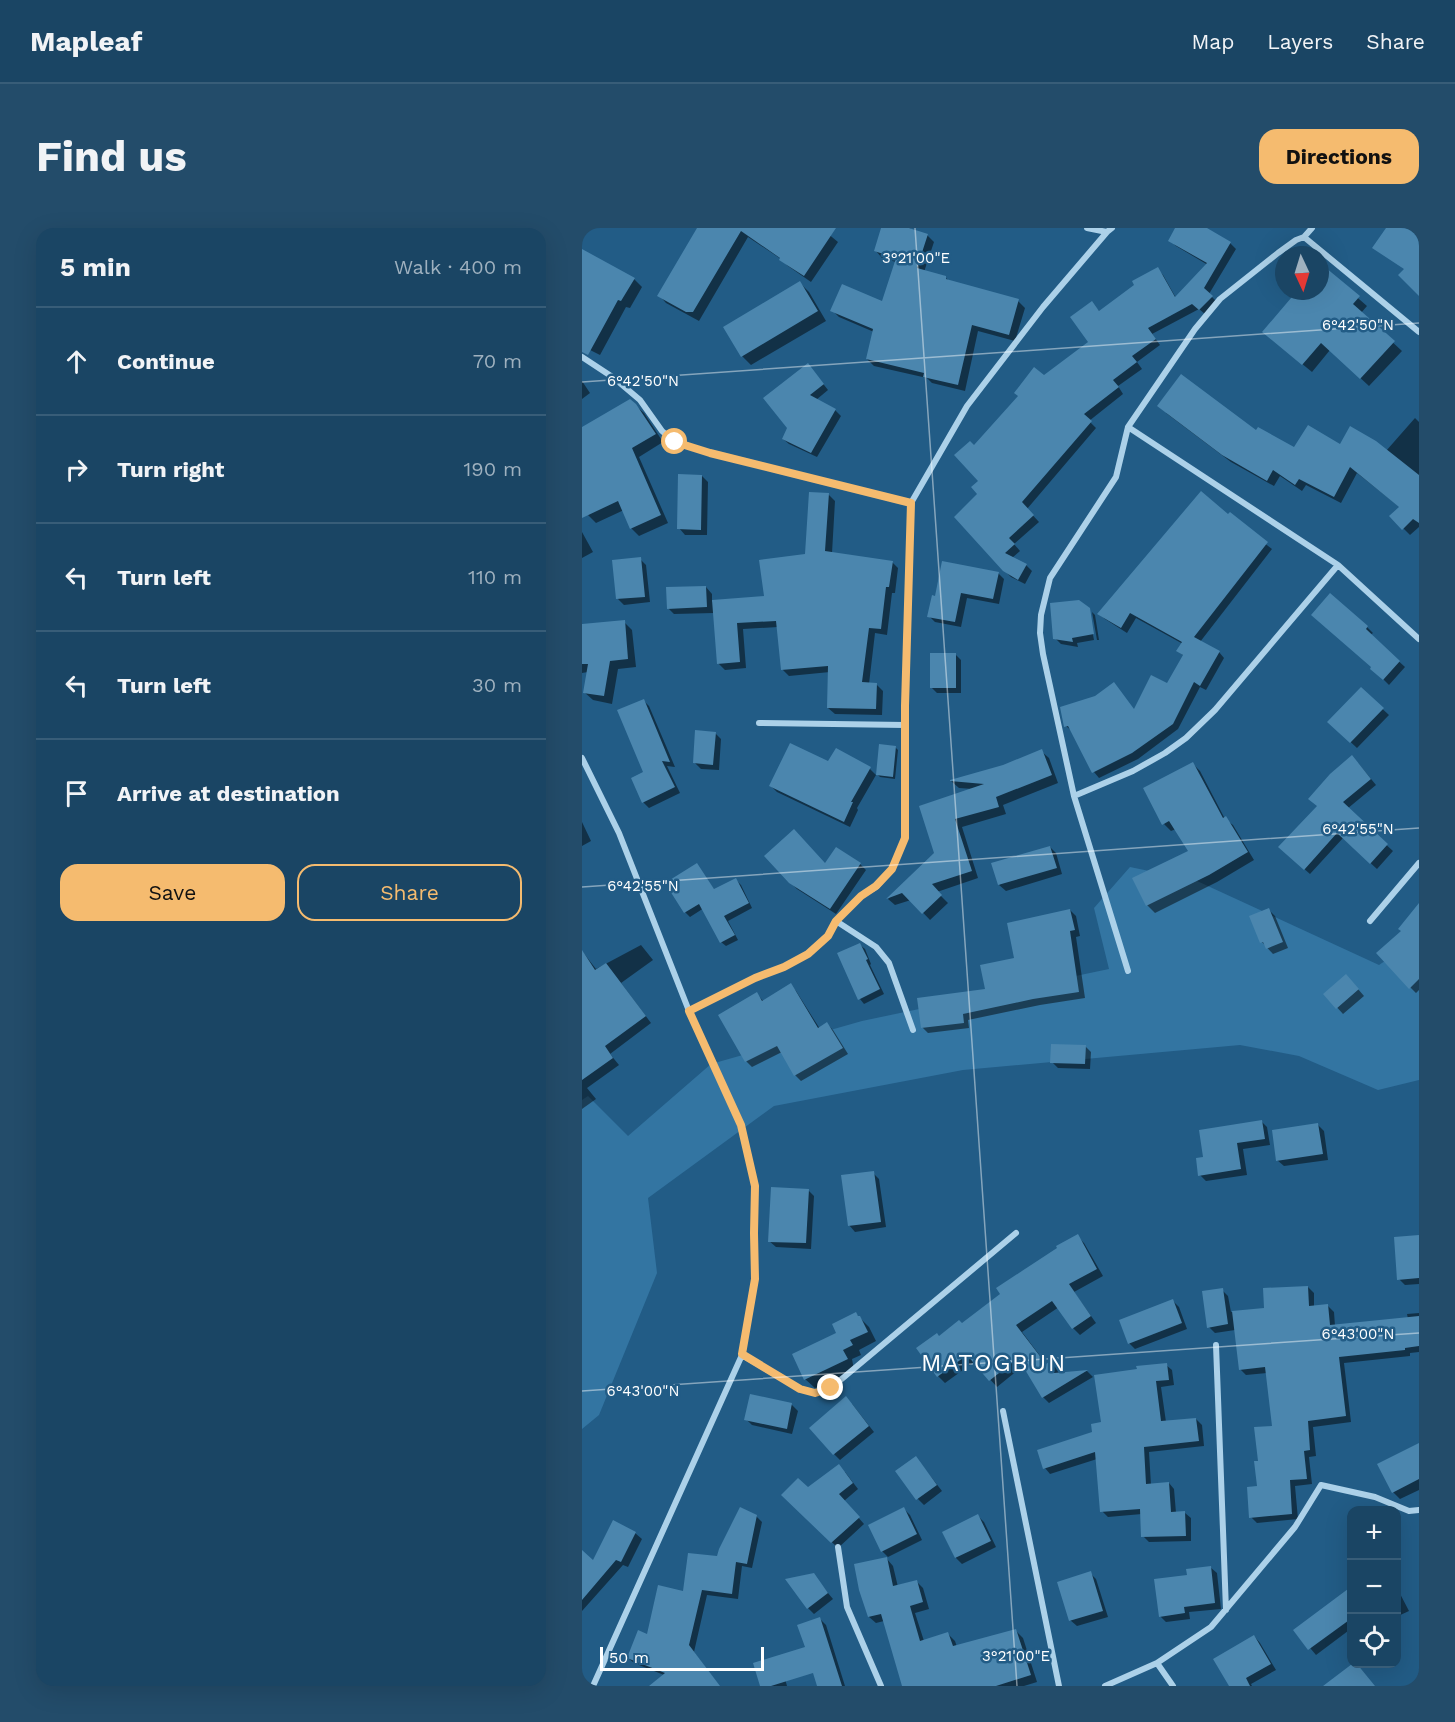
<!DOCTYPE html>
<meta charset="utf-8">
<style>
:root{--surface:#1a4564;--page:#234c6a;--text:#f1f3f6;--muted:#9fb1bf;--line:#385d78;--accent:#f5bb6f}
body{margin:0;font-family:"Work Sans",sans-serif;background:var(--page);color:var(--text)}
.controls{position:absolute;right:18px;bottom:18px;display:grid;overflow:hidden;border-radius:12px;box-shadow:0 6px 24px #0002}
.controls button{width:54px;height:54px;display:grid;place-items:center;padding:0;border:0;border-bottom:2px solid var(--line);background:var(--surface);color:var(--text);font:30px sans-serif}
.compass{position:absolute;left:693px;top:18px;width:54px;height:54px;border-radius:50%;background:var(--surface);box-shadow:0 6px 24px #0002;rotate:176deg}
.scale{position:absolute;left:18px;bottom:15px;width:164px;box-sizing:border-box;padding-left:6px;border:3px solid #fff;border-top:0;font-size:16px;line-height:21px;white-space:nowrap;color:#fff;-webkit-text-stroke:4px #225c86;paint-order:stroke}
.stop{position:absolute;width:18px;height:18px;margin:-14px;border:4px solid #f5bb6f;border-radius:50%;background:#fff}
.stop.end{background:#f5bb6f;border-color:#fff;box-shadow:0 2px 6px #0008}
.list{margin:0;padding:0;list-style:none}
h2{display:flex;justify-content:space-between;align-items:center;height:78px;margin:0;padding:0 24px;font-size:26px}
h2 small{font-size:20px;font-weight:400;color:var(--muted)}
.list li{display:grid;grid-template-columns:39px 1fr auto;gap:18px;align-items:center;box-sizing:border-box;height:108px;padding:0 24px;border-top:2px solid var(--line)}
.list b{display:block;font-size:22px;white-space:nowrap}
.list em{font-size:20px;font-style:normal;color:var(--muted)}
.actions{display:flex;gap:12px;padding:18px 24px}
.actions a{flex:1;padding:14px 0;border:2px solid var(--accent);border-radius:18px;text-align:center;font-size:21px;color:var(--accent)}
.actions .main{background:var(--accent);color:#111}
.icon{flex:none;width:33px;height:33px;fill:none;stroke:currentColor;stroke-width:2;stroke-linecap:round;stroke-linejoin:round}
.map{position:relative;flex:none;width:837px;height:1458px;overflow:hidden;border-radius:18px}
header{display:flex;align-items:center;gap:36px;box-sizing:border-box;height:84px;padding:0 30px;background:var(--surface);border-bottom:2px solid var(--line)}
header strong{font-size:28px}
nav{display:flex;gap:33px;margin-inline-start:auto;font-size:21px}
.intro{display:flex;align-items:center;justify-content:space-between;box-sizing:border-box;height:144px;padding:0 36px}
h1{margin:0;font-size:42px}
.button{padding:15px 27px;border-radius:18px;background:var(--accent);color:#111;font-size:21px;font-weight:700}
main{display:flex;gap:36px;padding:0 36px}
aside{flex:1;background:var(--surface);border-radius:18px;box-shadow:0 6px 24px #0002}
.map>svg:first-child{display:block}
.green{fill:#3375a2}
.shadow{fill:#0007}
.building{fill:#4b86ae}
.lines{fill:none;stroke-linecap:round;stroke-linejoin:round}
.street{stroke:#acd1e9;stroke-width:6}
.route{stroke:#f5bb6f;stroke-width:8}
.ticks{fill:none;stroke:#fff;stroke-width:1.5;stroke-opacity:0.45}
.labels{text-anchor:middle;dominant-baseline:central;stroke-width:5;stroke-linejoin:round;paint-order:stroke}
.quarter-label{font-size:24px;letter-spacing:1.5px;fill:#fff;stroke:#225c86}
.ticks-label{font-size:15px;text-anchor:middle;fill:#fff;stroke:#225c86;stroke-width:5;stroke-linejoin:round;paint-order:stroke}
</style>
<header>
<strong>Mapleaf</strong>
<nav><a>Map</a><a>Layers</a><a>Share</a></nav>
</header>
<div class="intro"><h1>Find us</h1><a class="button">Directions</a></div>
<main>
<aside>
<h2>5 min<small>Walk · 400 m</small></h2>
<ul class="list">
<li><svg class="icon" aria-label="ahead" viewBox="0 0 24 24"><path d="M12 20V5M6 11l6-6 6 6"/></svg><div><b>Continue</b></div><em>70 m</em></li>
<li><svg class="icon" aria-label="right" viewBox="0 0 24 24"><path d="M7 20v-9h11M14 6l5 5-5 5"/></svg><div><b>Turn right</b></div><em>190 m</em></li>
<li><svg class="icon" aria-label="left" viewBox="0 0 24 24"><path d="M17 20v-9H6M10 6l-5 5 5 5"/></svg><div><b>Turn left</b></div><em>110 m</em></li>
<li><svg class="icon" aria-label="left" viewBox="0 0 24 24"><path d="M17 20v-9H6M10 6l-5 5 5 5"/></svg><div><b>Turn left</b></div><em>30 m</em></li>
<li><svg class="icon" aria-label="arrive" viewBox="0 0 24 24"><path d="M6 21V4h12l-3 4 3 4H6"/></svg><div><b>Arrive at destination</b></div></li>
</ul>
<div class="actions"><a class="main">Save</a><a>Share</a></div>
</aside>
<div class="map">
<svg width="837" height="1458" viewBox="0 0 837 1458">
<rect width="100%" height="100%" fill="#225c86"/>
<path class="green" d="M548,639L615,653L797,737L837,710V852L796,862L717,828L658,817L381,842L192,878L66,970L75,1045L17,1187L0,1201V872L6,868L46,908L129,836L280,793L527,741L512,680Z"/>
<path class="shadow" d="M117,0H239L256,14L229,54L206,38L199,31L166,9L117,93L84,75L77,67Z
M300,0H327L345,7L352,14L342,44L364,50L367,53L436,73L443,80L433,113L396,103L383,163L350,155L345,150L292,138L285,131L292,104L257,89L250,82L301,75L314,34L300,30L294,23Z
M595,0H622L648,15L654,21L627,66L636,75L624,87L617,81L570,106L578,117L555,134L560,141L536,158L541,166L507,193L514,200L445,281L457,294L432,316L438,323L430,330L444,337L450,343L443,356L429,349L422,342L397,266L398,253L392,219L462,149L509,114L515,81L518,84L575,41L581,47L594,70L626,37L594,18L588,12Z
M0,23L52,51L60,59L48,80L44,79L18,127L0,118Z
M738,37L785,78L779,85L820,123L787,158L748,122L730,144L691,112L717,63H738Z
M218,55L227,64L244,93L169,137L160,128Z
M231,143L246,162L234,172L253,182L259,188L235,229L207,216L201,211Z
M0,153L8,165L0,171Z
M53,177L62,185L81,214L57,229L86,295L57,308L49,300L42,282L14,295L6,287L0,277V200Z
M584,185L674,204L712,221L758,219L804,223L833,190L837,194V299L828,307L809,288L819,280L775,245L759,275L724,257L720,263L698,248L692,258L649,234Z
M120,248L126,254L125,307H103L97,300Z
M246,266L253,273L250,325L310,334L316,340L313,365H310L305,407L293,405L287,456H294L301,463L300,487L253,486L246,480L248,444L207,448L200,441L196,399L161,401L164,440L143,442L136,435L132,385L92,386L86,380L124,359L130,366V374L184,370L225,327Z
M647,288L690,321L618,414L637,424L642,430L624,462L618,459L596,501L556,531L517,550L512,544L491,504L484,498L553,483L585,457L602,428L596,423L601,416L554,390L545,405L523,391L517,386Z
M0,304L11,324L0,330Z
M58,331L64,337L68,374L42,377L36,371Z
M416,345L422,351L417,376L385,370L379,399L353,394L347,388L355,369Z
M748,367L785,399L791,405L788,407L823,439L807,457L790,440L791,439Z
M506,381L512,412L495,415L496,419L479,416L473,410Z
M510,384L513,387L517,412H515Z
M42,394L50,402L54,439L36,441L30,476L11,472L2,464L6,444L0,445V398Z
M373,426L379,432V465H355L349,459Z
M779,461L807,487L775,520L747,494Z
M61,472L67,478L93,539L85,538L98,565L67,580L61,574L63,545Z
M133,505L139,511L137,542L119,541L113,535Z
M313,519L316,522L313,551L298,549L296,547Z
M459,523L467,530L476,555L421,577L424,586L380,599L396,650L355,664L366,675L348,692L329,672L313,677L306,671L354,625L339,579L391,561L377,560L369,553L421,538Z
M247,535L288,541L294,547L275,580L276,582L268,599L195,564L189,558Z
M776,535L794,557L765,581L811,623L795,641L761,610L728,646L704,625L736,579Z
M611,536L618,543L643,591L651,597L672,632L635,654L573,685L565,677L608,624L594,601L589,603L582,596Z
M0,594L9,613L0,618Z
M468,619L474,625L480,646L424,663L417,657Z
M278,636L284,642L254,686L215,661L208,654L244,637Z
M115,637L133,663L154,652L159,657L170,680L146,693L156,712L144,718L139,714L122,680L108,689L103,684Z
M837,677V762L834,765L828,759L821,703Z
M488,682L494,688L498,708L494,709L503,770L458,777L386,792L387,800L346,805L340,799L405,762L434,731Z
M687,682L693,688L706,720L691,726L680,714L669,689Z
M59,717L71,732L39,755L69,795L28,826L37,837L5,860L14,871L0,881V723L14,741Z
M278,717L283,721L289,736L288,737L302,766L282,776L278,771Z
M770,754L782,768L761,786L743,766Z
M208,757L214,763L238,801L245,796L251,802L266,826L219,853L213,847L200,824L170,839L164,833L175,766L182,774Z
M503,818L509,824L508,841L476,840L470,834Z
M679,893L685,899L688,917L661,921L665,947L624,953L618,947L622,930Z
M736,897L742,903L746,932L702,938L695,932Z
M291,945L297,951L304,999L273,1004L267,997Z
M226,962L232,968L229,1021L194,1019L187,1013Z
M495,1008L502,1015L521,1048L492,1064L514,1095L498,1107L491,1100L477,1079L440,1104L465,1137L469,1134L476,1141L477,1146L505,1143L511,1149L467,1175L461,1169L442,1137L415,1159L392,1134L363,1155L356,1148L358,1110L380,1097Z
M837,1009V1056L823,1057L817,1051Z
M726,1059L732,1065V1079L746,1078L752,1084L753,1098L826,1091L825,1086L837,1085V1124L828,1125V1128L762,1135L769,1194L731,1199L734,1228L727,1229L730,1256L713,1258L716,1291L675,1295L669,1289L676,1260L677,1234L691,1199L685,1145L664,1147L658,1141L653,1102L633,1105L627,1099L640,1062L646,1068L649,1084L684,1081Z
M591,1073L597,1079L605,1101L553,1121L547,1115Z
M274,1086L287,1099L294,1113L277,1122L279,1127L270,1131L272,1142L233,1160L223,1151L256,1106Z
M584,1137L590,1142L592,1157L579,1159L584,1194L614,1191L620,1197L622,1218L567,1224L569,1257L587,1255L592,1261L594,1285H603L609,1290V1313L567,1314L561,1308L560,1286L526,1289L520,1283L515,1231L468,1246L463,1240L512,1205Z
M270,1176L292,1204L258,1232L252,1226Z
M210,1177L216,1183L210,1206L170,1197L164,1191Z
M837,1216V1262L818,1271L811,1264Z
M339,1236L360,1263L342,1277L336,1271Z
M263,1244L276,1261L262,1273L282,1296L256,1320L201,1267L226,1261Z
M322,1281L328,1287L340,1312L306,1329L300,1323Z
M174,1288L180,1294L170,1340L160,1338L156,1371L125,1367L112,1424L137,1458H70L82,1447L52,1435L46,1430L102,1365Z
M396,1288L402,1294L414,1319L380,1336L374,1330L362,1304Z
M53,1305L60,1311L46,1339L41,1337L0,1383V1330L12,1334Z
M305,1331L311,1338L316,1359L334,1353L341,1360L347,1381L333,1385L342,1413L366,1406L373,1413L375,1419L434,1403L441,1410L455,1454L442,1458H322L302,1393L294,1395L287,1389Z
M628,1339L635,1345L639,1381L607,1384L608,1391L584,1394L578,1388L606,1349Z
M508,1345L514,1351L526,1389L495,1398L488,1392Z
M231,1347L251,1371L232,1386L226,1380Z
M814,1358L827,1383L814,1389Z
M770,1360V1400L734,1427L713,1402Z
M238,1391L244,1397L263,1458H237Z
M672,1408L678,1415L694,1442L669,1456L670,1458H649Z
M199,1436L205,1458H180Z"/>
<path class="building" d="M115,0H254L222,48L197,32L198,30L159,3L111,84H104L75,68Z
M299,0H327L346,6L335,40L364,48V51L437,71L427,107L390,97L376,157L341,149L342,145L284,131L291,101L248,83L260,56L300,73L314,30L292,23Z
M593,0H625L649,14L622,60L631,68L617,82L610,76L566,100L574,111L550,128L555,134L531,152L537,159L502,186L510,193L440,274L452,287L427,310L433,316L423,325L445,336L436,352L421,343L372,289L395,266L389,259L396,253L372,227L388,213L392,217L436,168L432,165L452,139L462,147L506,114L488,89L510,73L517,83L552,57L550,53L576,39L593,69L625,35L586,13Z
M804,0H837V68L816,47L822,41L790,20Z
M0,21L53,50L39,73L36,72L6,127L0,124Z
M738,35L778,68L771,76L813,113L778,151L739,115L720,137L680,104L715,63H738Z
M218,53L236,83L159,129L141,99Z
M226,135L242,156L228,167L254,181L229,225L200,211L205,200L181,170Z
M599,146L674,202L676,199L712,219L726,197L758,216L768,198L794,213L837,247V295L831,291L820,302L807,288L817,279L768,239L752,269L717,251L713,257L691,242L685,253L640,227L575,178Z
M48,171L54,176L74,206L50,220L79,287L48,301L36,273L0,290V199Z
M96,246L120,247L119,302L95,301Z
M619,263L646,286L648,284L686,314L612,409L638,423L618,458L612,454L591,496L550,525L510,545L486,498L482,499L478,479L513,468L532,454L552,481L569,447L585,455L601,427L594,423L600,414L548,385L539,400L515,386Z
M227,264L247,265L243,323L311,333L307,359H304L299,401L287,400L280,454L295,455L294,481L245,480L246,438L199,442L194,393L155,395L158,434L135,436L130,372L182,368L177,332L223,326Z
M59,329L63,369L34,371L30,332Z
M360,333L417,344L411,371L379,365L373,394L345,389L350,367L353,368Z
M124,358L125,379L85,381L84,359Z
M748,365L786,398L784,401L818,433L801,452L788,441L789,439L729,387Z
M497,372L508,380L512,406L490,410L491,414L471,411L468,375Z
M43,392L46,431L28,433L22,468L1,465L6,436H0V396Z
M348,425H374V460H348Z
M779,459L802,480L768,515L745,494Z
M62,471L88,534L80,533L93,559L60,575L49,550L61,544L35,482Z
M113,502L134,504L131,537L111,535Z
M208,515L246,533L254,520L289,539L269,574H271L262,594L187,558Z
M297,516L314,518L311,549L294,547Z
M460,521L470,547L414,569L417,579L373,591L390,643L350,656L360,667L340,686L320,665L304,671L352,625L337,578L402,556L368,553V552L421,537Z
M770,527L789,551L761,574L806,616L788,636L755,605L722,642L696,619L735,578L726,571L748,546Z
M611,534L641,590L644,588L666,624L627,647L564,678L550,650L606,623L587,593L580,597L561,560Z
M212,601L243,635L254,619L279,635L248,681L207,655L182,628Z
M468,618L475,640L416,657L409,635Z
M115,635L132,661L154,650L167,675L142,688L153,707L138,715L117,676L102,685L83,655Z
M837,675V751L827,761L794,725L819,703L816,701Z
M687,680L701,714L684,721L681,714L678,715L667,688Z
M488,681L493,702L488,703L497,764L451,771L381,786L382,795L339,800L335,770L403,761L398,737L432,730L425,695Z
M278,715L286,731L284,732L298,761L276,772L255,725Z
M0,722L13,742L24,735L64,788L23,818L31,830L0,852Z
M764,746L777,761L754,781L741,766Z
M209,755L236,800L245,794L261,820L212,848L195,818L163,834L136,787L175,764L180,773Z
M469,816L504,817L503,836L468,835Z
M680,892L683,911L655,915L659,941L616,948L614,930L621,929L617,902Z
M736,895L741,926L694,933L690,902Z
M292,943L299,994L266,998L259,947Z
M189,959L227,961L224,1015L186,1014Z
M496,1006L515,1041L487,1056L509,1088L490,1101L470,1073L434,1097L464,1136L470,1132L472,1145L506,1142L460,1170L436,1130L407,1153L385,1127L355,1149L334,1120L355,1105L357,1108L377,1092L380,1095L418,1066L414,1060L475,1020L474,1018Z
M837,1007V1050L815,1052L812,1009Z
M726,1058L727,1078L746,1076L748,1097L837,1088V1118L823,1120V1122L757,1129L764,1188L726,1193L728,1222L722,1223L725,1251L708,1252L710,1286L667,1290L665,1259L675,1258L672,1233H676L672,1199L690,1198L683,1139L657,1142L650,1083L682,1080L681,1060Z
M641,1060L646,1096L625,1100L620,1063Z
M591,1071L600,1095L546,1116L537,1092Z
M274,1084L276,1088H278L286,1104L268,1112L271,1117L261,1122L266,1131L222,1152L210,1126L254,1105L250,1096Z
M585,1135L587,1152L574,1153L579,1193L614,1190L617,1213L562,1219L564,1256L587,1254L589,1284L603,1283L604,1308L559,1309L558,1281L518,1284L513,1224L461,1241L455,1222L510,1204L509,1196L519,1194L512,1147L555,1141L554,1138Z
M168,1166L210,1175L205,1201L162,1192Z
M264,1168L287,1198L251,1227L227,1200Z
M837,1215V1251L810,1265L795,1236Z
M334,1228L355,1257L334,1272L313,1243Z
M257,1236L271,1255L257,1266L278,1289L249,1315L199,1267L216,1250L226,1259Z
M158,1279L175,1287L165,1336L154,1334L150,1366L120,1362L107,1417L138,1458H67L83,1445L45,1430L56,1402L65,1406L76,1357L101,1363L106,1325L135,1328L137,1321Z
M322,1279L335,1306L299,1324L286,1297Z
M396,1286L409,1313L373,1330L360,1304Z
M31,1292L54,1304L39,1334L34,1332L0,1372V1322L11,1332Z
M305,1329L311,1358L335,1352L341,1374L328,1378L338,1413L366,1404L371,1418L434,1401L449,1447L414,1458H320L299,1386L286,1389L277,1362L272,1336Z
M629,1338L633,1375L602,1379L603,1385L577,1389L572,1351L605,1347L604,1341Z
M509,1343L521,1383L487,1393L475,1354Z
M232,1345L246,1365L225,1381L203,1351Z
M770,1358V1390L726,1422L711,1402Z
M238,1389L260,1458H235L231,1445L189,1458H178L171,1435L223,1419L215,1397Z
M672,1407L689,1436L664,1450L668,1458H647L631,1431Z
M770,1436H775L793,1458H741Z"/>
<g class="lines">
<path class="street" d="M505,0L525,4
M722,9L837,104
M0,129L32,150L58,172L80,203L93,214L128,225L329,275
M546,199L756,337L837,411
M177,495L323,497
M0,530L37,605L107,783L159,897L173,958L172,1005L173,1051L160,1127L11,1458
M492,568L551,543L583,525L604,510L633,482L756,337
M254,693L294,719L307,735L331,802
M788,693L837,635
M546,743L492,568L461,426L458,405L459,387L468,350L534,249L546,199L613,101L638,71L696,25L714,12L722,9L730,0
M107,783L173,750L202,739L226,726L246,708L254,693L279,668L294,659L310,641L323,610V478L329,275L385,178L461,79L525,4L530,0
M634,1117L644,1382
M160,1127L218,1161L233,1165L249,1160L434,1005
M421,1183L477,1458
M256,1319L265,1379L299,1458
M575,1435L591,1458
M523,1458L575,1435L629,1399L713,1299L739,1257L793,1269L827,1283L837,1282"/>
</g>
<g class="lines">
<path class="route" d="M93,214L128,225L329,275L323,478V610L310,641L294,658L279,668L254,693L246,708L226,726L202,739L173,750L107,783L159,897L173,958L172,1005L173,1051L160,1126L218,1161L233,1165L249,1160"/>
</g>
<path class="ticks" d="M333,0L435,1458M0,154L837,95M0,659L837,600M0,1163L837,1105"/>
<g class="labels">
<g class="quarter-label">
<text x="412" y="1135">MATOGBUN</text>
</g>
</g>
<g class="ticks-label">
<text x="334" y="35">3°21'00"E</text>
<text x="776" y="102">6°42'50"N</text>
<text x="61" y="158">6°42'50"N</text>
<text x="776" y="606">6°42'55"N</text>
<text x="61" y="663">6°42'55"N</text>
<text x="776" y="1111">6°43'00"N</text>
<text x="61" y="1168">6°43'00"N</text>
<text x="434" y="1433">3°21'00"E</text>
</g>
</svg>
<div class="controls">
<button>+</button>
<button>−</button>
<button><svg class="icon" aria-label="locate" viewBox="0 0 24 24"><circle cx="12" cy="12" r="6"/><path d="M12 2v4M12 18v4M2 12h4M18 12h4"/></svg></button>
</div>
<svg class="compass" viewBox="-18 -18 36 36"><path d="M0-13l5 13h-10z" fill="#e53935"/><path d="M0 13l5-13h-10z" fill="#9fb1bf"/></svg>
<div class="scale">50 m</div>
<div class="stop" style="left:93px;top:214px"></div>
<div class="stop end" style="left:249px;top:1160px"></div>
</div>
</main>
